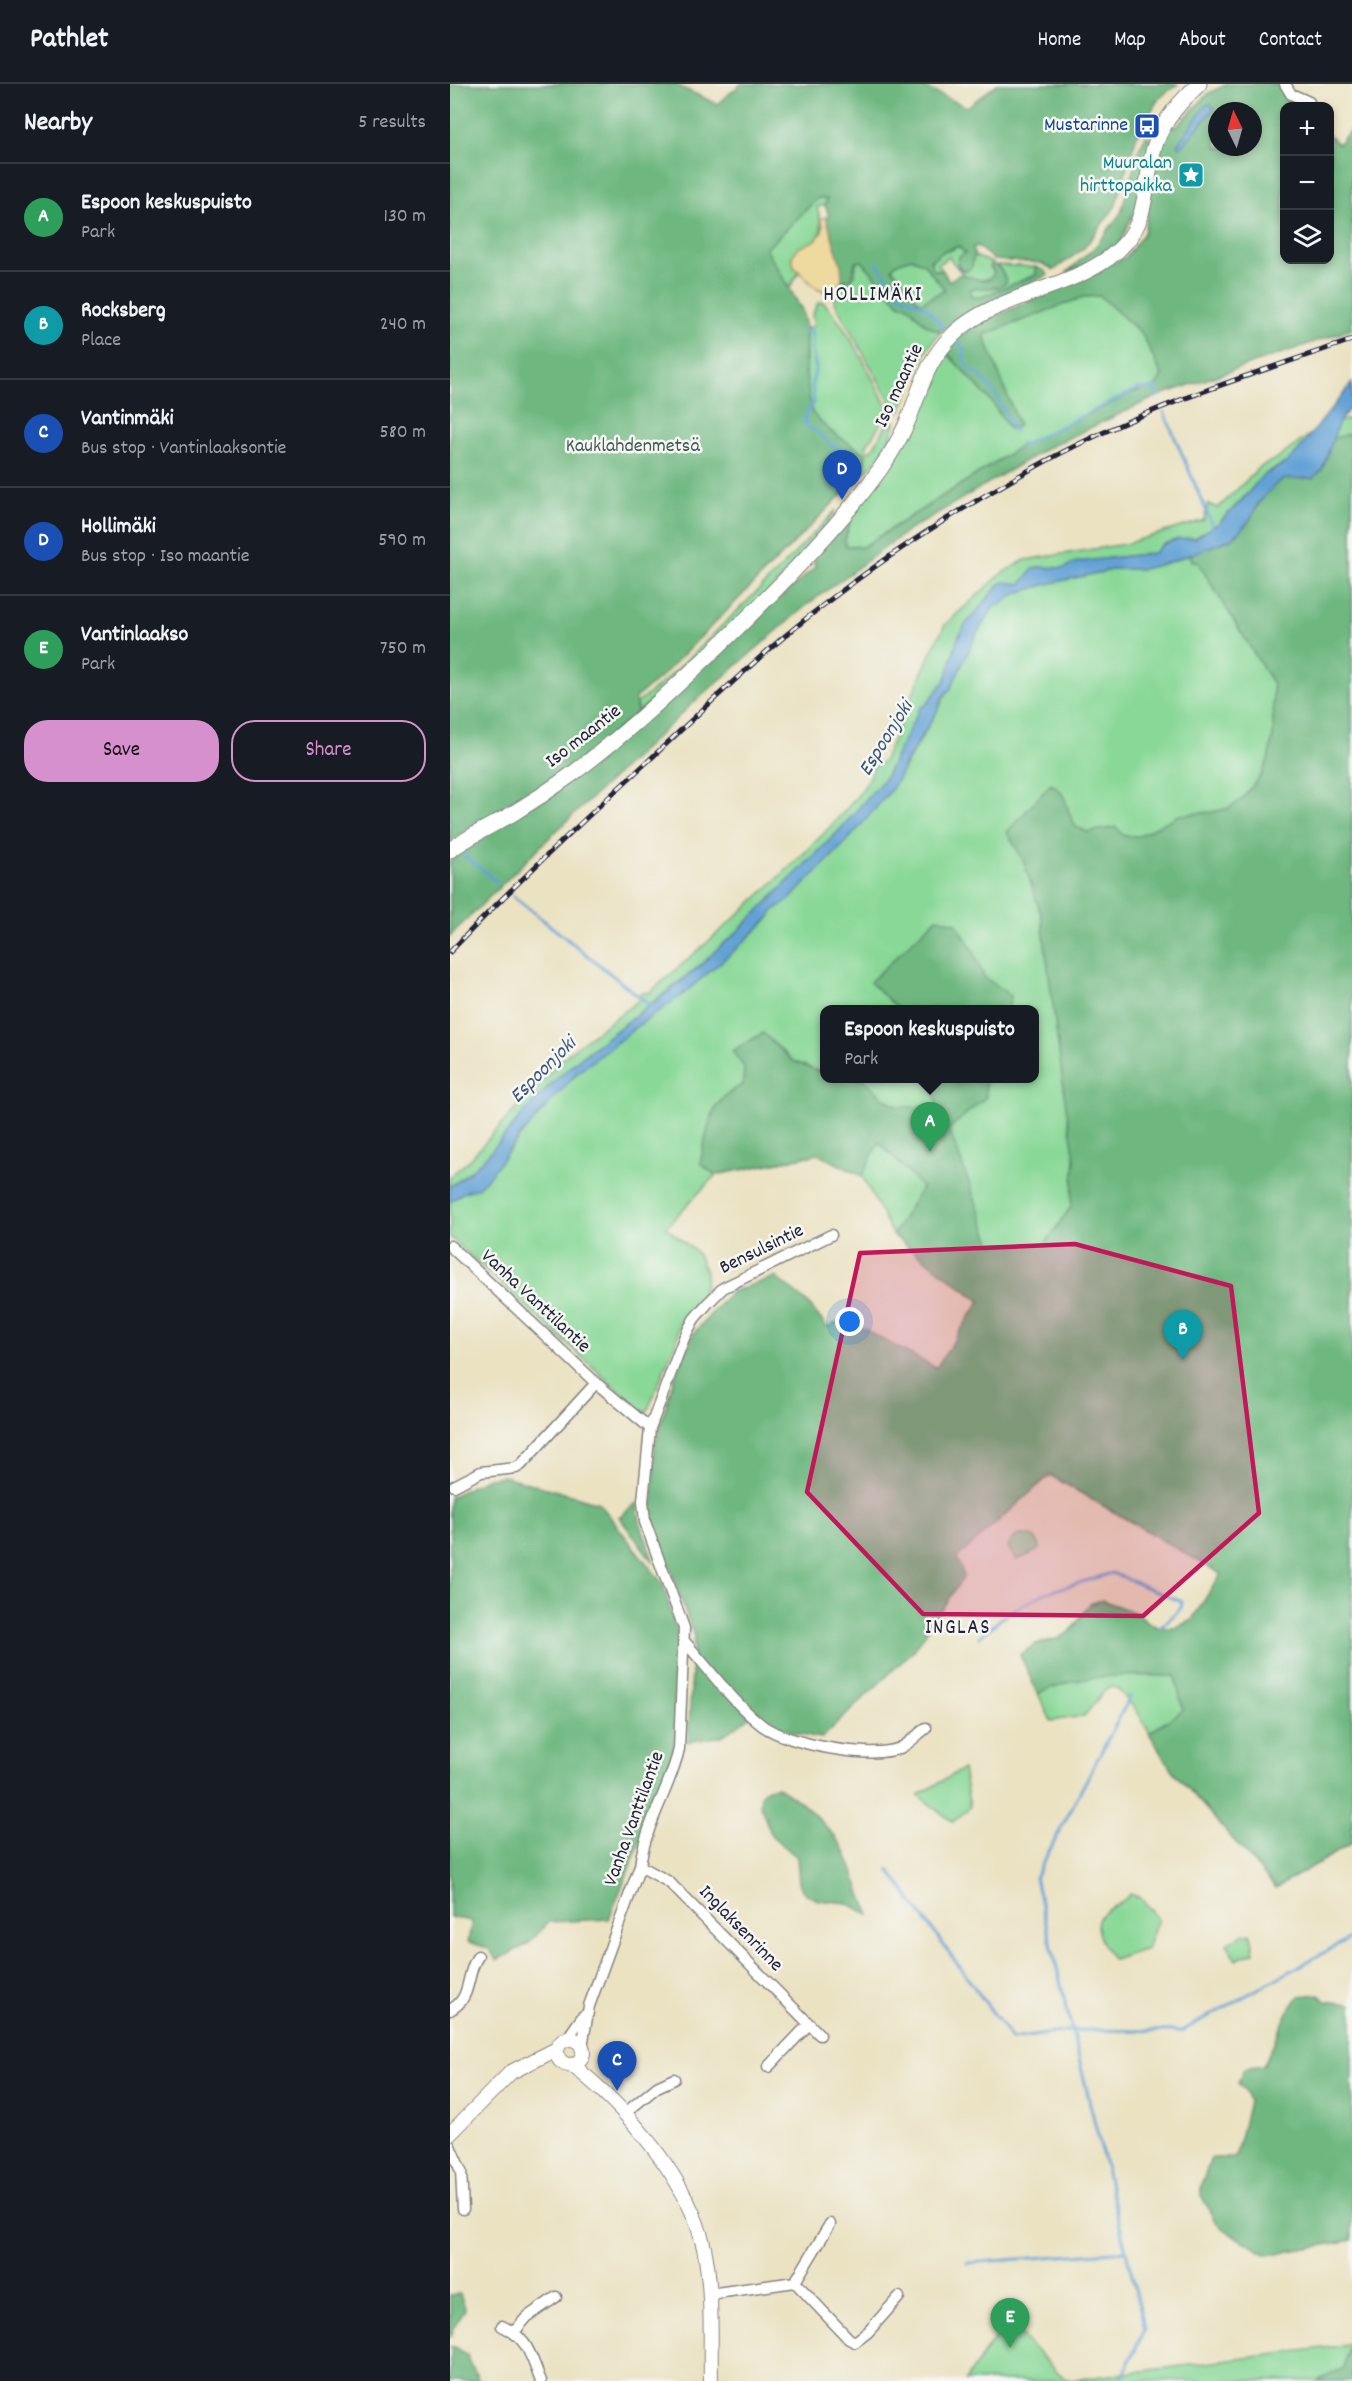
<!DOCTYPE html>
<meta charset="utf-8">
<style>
:root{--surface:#171b24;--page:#242831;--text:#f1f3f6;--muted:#9ea1a6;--line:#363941;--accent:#d690ce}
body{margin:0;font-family:Dekko,sans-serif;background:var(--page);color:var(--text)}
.controls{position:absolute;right:18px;top:18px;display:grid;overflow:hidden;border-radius:12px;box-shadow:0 3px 9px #0003}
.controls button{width:54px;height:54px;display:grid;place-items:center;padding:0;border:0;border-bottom:2px solid var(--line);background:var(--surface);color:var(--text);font:30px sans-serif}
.compass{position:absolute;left:758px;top:18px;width:54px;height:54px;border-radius:50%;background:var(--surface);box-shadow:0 3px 9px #0003;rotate:355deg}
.you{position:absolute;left:400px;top:1238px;width:21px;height:21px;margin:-15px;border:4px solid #fff;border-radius:50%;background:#1a73e8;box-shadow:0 0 0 9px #1a73e833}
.badge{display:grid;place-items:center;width:39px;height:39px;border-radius:50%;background:var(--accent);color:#fff;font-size:20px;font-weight:700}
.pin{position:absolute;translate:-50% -50px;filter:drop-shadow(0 2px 3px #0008)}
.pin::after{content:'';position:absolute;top:32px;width:21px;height:18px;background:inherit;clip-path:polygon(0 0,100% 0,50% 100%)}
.popup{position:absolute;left:370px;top:921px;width:219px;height:78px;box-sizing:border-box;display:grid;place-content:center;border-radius:12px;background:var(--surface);filter:drop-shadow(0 2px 4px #0005);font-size:20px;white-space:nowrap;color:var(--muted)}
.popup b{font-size:22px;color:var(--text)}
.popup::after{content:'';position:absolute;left:50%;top:100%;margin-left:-12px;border:12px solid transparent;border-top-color:var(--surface)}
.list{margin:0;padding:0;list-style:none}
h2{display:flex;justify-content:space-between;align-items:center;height:78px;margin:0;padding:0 24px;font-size:26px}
h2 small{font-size:20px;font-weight:400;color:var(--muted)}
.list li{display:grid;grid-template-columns:39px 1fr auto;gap:18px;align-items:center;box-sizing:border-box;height:108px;padding:0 24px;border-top:2px solid var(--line)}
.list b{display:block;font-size:22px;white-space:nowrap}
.list p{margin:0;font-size:20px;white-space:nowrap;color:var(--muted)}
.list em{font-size:20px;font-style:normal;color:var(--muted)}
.actions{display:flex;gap:12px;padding:18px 24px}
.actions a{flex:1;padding:14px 0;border:2px solid var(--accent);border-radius:24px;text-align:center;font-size:21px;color:var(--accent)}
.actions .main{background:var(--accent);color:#111}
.icon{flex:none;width:33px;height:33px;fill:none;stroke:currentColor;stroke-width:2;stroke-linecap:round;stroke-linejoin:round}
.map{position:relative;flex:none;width:902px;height:2297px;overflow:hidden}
header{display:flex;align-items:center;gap:36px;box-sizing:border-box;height:84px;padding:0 30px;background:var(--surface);border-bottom:2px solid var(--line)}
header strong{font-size:28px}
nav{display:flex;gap:33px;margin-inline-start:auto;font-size:21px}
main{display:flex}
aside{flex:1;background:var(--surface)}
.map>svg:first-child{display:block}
.green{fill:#89d897;stroke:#567d69;stroke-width:1.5;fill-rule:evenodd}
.forest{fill:#6eb880;stroke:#486d5e;stroke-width:1.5;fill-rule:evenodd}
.sand{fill:#eeda9e;stroke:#887e6c;stroke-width:1.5}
.water{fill:#63a1d5;stroke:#426288;stroke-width:1.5}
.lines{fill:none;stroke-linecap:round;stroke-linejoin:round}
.stream{stroke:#63a1d5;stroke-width:3}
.minor-casing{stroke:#86827e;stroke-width:13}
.tertiary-casing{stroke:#86827e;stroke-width:16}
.secondary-casing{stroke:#86827e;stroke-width:17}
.minor{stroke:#fff;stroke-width:10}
.tertiary{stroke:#fff;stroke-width:14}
.secondary{stroke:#fff;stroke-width:15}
.rail-casing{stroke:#22223b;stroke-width:5}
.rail{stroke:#f6f6f2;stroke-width:3;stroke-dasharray:9;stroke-linecap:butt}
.marked{fill:#c2185b;fill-opacity:0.2;stroke:#c2185b;stroke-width:4.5;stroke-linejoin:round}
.labels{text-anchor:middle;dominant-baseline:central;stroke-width:5;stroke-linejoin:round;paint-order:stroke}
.transit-label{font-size:20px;fill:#164399;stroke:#f6f6f2;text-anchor:end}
.culture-label{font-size:20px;fill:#0d838f;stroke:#f6f6f2;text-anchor:end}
.street-label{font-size:20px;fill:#22223b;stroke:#f6f6f2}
.park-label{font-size:20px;fill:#415957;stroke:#f6f6f2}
.neighbourhood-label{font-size:21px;letter-spacing:1.5px;fill:#22223b;stroke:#f6f6f2}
.water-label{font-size:21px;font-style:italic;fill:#3c5579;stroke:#f6f6f2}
</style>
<header>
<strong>Pathlet</strong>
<nav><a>Home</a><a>Map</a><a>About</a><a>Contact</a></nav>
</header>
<main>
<aside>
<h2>Nearby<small>5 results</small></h2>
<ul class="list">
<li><span class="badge" style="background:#2e9e5b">A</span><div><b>Espoon keskuspuisto</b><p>Park</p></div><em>130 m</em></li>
<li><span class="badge" style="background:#0f9aa8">B</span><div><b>Rocksberg</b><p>Place</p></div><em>240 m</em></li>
<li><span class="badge" style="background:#1a4fb4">C</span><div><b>Vantinmäki</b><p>Bus stop · Vantinlaaksontie</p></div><em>580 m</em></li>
<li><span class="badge" style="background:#1a4fb4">D</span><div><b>Hollimäki</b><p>Bus stop · Iso maantie</p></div><em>590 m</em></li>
<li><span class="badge" style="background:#2e9e5b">E</span><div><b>Vantinlaakso</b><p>Park</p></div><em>750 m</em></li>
</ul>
<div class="actions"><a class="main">Save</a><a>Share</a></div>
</aside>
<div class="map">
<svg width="902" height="2297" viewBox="0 0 902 2297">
<rect width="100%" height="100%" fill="#f6f6f2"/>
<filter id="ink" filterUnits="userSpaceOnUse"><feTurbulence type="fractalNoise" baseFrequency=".0167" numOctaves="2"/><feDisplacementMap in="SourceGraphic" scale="12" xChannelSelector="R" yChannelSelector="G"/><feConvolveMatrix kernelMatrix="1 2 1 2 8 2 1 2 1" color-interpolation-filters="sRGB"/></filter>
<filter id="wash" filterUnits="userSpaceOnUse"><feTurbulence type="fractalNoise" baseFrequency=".008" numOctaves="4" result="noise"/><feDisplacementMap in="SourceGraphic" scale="24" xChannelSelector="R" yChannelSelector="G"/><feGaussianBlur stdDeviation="1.35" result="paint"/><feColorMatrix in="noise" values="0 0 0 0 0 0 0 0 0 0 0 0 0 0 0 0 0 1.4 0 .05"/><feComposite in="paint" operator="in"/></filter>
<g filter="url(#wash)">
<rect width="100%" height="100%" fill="#ebe2c2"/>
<path class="green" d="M368,114L378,115L375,121L367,123C374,147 375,157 348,164L344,183L349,188L339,205L316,165Z
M508,162L515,169L509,173L508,183L511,186L522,182L523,173L525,172L542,179L540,183L544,189L542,193C522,203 509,188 499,173L488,180L493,187L484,186L480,178L494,167H500Z
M461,174L473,179L495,206L470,219L442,184L447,179Z
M412,177L449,220L458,222L475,240L491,248C470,269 461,300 451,327H446L444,324L386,221L383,208L392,196L395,198L405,191L406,178Z
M547,181L586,183L585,185L589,190L536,213L529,214L521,212L520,205L529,203L549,204L551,186Z
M650,212L692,250L712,292L705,304C681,306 673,314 652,324C625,336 598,348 571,362L413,463L396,462L395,456L403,427L496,268L542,318L559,345L569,341L533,251L633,213Z
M373,218C397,241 422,293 437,323L435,333L416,362L417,367L422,366L439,337H444L445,339C441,357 428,378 413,389L416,370C398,359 378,348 364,331C354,319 356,262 356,244L364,242L362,231L368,219Z
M902,334V1759L826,1804L722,1686L687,1627L667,1604L658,1603L634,1632L601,1637L570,1571L586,1560L607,1555L620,1548L640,1520L652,1516L688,1530L696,1538L710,1544H725L742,1536L771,1490L600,1391L530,1217L443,1151L412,1092L368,1070L266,1091L216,1143L247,1169L256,1188L255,1200L252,1211L229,1240L227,1255L197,1328L189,1325L0,1153V1118L14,1108L27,1104L36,1096L70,1052L127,989L189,941L232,911L285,866L319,834L323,827L339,816L441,706L488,626L527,549L544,522L550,521L567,509L597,500L666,485H693L726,476L794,444L863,394L889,338ZM375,926H585V994H375Z
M865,347L847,368L836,379L819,387L768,440L745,454L728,455L712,461L704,469L644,476L623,479L616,484L587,483L583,485L571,500L549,501L516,540L508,553L496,595L476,621L470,625L435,694L387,749L282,853L271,861L261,873L126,977L70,1033L34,1076L0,1103V1092L16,1079L110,977L131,959L188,917L191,908L199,909C235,878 422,718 423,683L433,678L480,570L495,541L552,489L575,476L675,460L754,436L758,420L768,424L810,383L829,373Z
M386,426L377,441L325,501L187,630V619L216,596L325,490Z
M570,1451C581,1451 586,1452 590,1463L587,1467L567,1476L558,1463L564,1454Z
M513,1685L520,1723L503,1738L468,1711Z
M680,1810L691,1814L708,1835L697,1865L663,1876C654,1864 639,1841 653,1829C663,1821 671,1821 680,1810Z
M801,1849L804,1868L786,1876L777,1860L793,1850Z
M556,2237L612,2292L621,2296L898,2261L902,2252V2297H515Z"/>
<path class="forest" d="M0,0H224L267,20L291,0H467L517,23L547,0H728L709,14L687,51L665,123L634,164L607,184L604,186L591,179L544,176L527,162L523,164L525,172L523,174L522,182L517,187L511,186L507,180L509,173L515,169L508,162L494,167L480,177L484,186L493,187L499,197L510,190L530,196H539L544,189L541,181L542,179L551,186L557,198C548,207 532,202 520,205L521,212L529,214L588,190L585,188L586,183L595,187L598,191L524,225L508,234L491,248L475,240L458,222L449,220L412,177L405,178L402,196H392L391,181L376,133L379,132L375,121L377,115L368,114L316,165L352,226L356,244L355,286L362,329L380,347L416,370L413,389L211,593L185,614L187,630L138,672L67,720L31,737L0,757ZM461,174L473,179L495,206L470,219L442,184L447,179Z
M777,0H826L835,11L851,22H834V176H880V52L888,60L902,45V245L708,312L597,364L459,446L358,520L243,619L102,751L0,852V777L51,741L323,517L328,516L366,482L363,479L376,456L403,427L395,456L396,462L413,463L571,362C598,348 625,336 652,324C673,314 681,306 705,304L712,291L692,250L650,212L633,213L534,251L569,342L559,345L542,318L496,268L505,255L526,241L676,173L694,149L709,61L720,40L726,43L759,9ZM767,27H803V63H767Z
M696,52L701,54L687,122L670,159L654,172L616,189L646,162L671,129L689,65Z
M902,349V1759L826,1804L722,1686L699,1649L733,1626L725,1592C680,1591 628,1589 588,1610L570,1571L586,1560L607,1555L620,1548L640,1520L652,1516L688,1530L696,1538L710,1544H725L742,1536L771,1490L600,1391L507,1474L514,1492L464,1566L372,1654C347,1650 326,1645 306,1629L272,1652L238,1658L244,1552L202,1435L205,1360L224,1294L244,1249L281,1208L325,1193L357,1218L377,1243L395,1235L486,1284L530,1217L443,1151L472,1103L429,1058L412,1092L368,1070L265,1091L250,1079C258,1046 258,1015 293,1001L294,983L282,967L313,949L343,977L375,990V994L414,995C444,1025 445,1026 488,1021L478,995H535L536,1013L499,1045L542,1161L595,1160L621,1123L625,1074L616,1023L591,830L573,776L557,748L601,700C621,712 614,726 626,743L638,748L666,743L674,752H689L729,731L762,728L779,724L792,715L812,690L818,676L823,653V600L747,477H741V469C754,464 774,461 785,452C805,437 809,405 834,395C843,392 854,394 863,394L874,382L881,355Z
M487,834L506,839L523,866L534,893L561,912L558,925H448L420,898Z
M54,1392L149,1419L213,1500L227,1549L224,1665L220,1682L159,1835L99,1838L78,1860L47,1876L38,1864L18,1858L22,1837L0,1833V1413L38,1394Z
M187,1419L190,1438L204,1479L169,1433Z
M327,1703C348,1712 386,1749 396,1770C405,1790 410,1811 420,1831L397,1819L368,1816L358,1811L352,1806L349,1798L347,1773L322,1752L310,1721L311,1710L318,1704Z
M869,1910L875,1917L902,1920V2156L817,2171L772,2145L764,2135L751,2111V2102L761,2074H785L799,2018L795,2007L788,1999L794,1985L813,1982L838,1928L849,1912Z
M10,2210L15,2225L0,2253V2211Z
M902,2252V2297H867L894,2284Z
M0,2262L17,2271L29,2297H0Z"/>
<path class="sand" d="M376,133L391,181L392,191V196L383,208L378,209L365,203L344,183L342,172L348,164L366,156L372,148L373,141L370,135Z"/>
<path class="water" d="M761,20L764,25L735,59L730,63L727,61L756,21Z
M902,299V321L889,338L872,386L863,394L835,395L827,399L808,419L800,436L783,454L720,478L693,485H666L597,500L567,509L550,521L544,522L527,549L501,604L492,614L488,626L455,679L451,690L441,706L400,754L339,816L323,827L319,834L285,866L232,911L189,941L127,989L70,1052L36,1096L27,1104L14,1108L0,1118V1103C40,1076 65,1036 99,1002C142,961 192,930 238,892C254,880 266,864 282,853L387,749L435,694L470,624L476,621L496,595L508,553L516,540L549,501L553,498L571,500L583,485L588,483L615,484L623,479L644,476L704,469L712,461L728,455L745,454L768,440L795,413L812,392L836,379L847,368Z"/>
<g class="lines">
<path class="stream" d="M427,179L448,210L476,223L493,243
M354,246L362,248V267L366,283L362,299L364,318C358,326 352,332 356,342L367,348L384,363L394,367L411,386
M505,255L515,266L514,275L517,283L534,295L548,315L564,347
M714,328L764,445
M570,359L571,362L687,305L705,304L708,312
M14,771L47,798
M63,812L202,923
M529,1553L558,1529L595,1509L662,1489L732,1518L731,1524L710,1544
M439,1786L562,1955L624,1946L732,1947L902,1853
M517,2179L676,2167
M670,2297L695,2245L585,1794L680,1613"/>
</g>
</g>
<g filter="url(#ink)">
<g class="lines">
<defs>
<path id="minor" d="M835,0L841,10L859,18
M0,1162L146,1299L200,1344
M4,1402L31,1388L66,1384L71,1381L146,1299
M235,1558C260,1586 283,1619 313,1642C338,1660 421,1676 450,1664C459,1660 468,1650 476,1644
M190,1782L219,1798L370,1951
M0,1926C23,1914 15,1891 28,1872
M117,1955L133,1932
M132,1963L139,1922L190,1782C195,1740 220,1705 229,1665L234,1544L195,1438L193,1417L200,1344L234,1254L244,1235L257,1220L273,1204L381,1151
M318,1983L359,1940
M174,2030L207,2003L224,1995
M0,2062L11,2087L13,2125
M345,2198L380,2140
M259,2210L345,2198L399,2255L405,2258L418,2248L449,2213
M52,2242C79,2255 80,2271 91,2297
M64,2248L77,2233L106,2213"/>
<path id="tertiary" d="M107 1968a13 13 0 1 1 26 0a13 13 0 1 1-26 0Z
M122,1981C175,2022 240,2097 254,2164C263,2207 260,2253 261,2297
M0,2050L61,1988L107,1965"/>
<path id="secondary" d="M0,766C20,752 41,742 62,730C82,718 100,706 118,693C162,661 202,625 241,588C297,536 351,482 400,424C421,398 442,372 456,341C472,304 474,279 505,249C549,207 636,205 676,158C700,131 694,90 706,58C715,34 731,17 749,0"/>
</defs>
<use href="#minor" class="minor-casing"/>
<use href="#tertiary" class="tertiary-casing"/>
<use href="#secondary" class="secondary-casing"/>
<use href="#minor" class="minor"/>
<use href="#tertiary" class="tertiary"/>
<use href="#secondary" class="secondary"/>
<defs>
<path id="rail" d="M0,868C63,802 129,740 196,679C242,636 287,592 335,552C416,484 505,426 598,376C694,324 799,291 902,256"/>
</defs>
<use href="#rail" class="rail-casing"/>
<use href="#rail" class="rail"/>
</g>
</g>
<path class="marked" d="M625,1160L781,1202L809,1429L693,1532L473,1530L357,1408L410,1169Z"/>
<defs>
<symbol id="bus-square" viewBox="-11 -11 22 22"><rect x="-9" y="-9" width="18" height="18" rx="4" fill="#1a4fb4" stroke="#f6f6f2"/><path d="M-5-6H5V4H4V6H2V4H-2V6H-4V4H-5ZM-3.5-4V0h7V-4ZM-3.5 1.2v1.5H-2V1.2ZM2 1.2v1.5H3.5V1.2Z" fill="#fff"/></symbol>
<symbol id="sight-square" viewBox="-11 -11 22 22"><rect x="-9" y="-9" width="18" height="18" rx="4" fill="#0f9aa8" stroke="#f6f6f2"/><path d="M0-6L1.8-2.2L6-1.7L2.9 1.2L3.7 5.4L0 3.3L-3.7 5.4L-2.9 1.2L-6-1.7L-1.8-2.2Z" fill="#fff"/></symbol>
</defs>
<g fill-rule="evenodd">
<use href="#bus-square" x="682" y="27" width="30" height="30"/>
<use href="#sight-square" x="726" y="76" width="30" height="30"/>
</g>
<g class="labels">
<g class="transit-label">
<text x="678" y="42">Mustarinne</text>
</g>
<g class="culture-label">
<text x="722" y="80">Muuralan<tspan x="722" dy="23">hirttopaikka</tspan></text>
</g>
<g class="street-label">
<text transform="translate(450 302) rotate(-65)">Iso maantie</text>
<text transform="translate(134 653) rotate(-38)">Iso maantie</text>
<text transform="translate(312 1166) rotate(-26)">Bensulsintie</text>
<text transform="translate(85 1218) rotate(43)">Vanha Vanttilantie</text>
<text transform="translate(185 1735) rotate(-70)">Vanha Vanttilantie</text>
<text transform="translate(290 1845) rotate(46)">Inglaksenrinne</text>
</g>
<g class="park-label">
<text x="183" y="363">Kauklahdenmetsä</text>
</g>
<g class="neighbourhood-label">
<text x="423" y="212">HOLLIMÄKI</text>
<text x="508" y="1545">INGLAS</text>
</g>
<g class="water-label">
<text transform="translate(437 655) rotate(-58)">Espoonjoki</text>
<text transform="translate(94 987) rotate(-45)">Espoonjoki</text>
</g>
</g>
</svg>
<div class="controls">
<button>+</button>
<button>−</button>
<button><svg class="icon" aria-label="layers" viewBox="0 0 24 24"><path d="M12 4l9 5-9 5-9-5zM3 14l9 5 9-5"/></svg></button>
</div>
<svg class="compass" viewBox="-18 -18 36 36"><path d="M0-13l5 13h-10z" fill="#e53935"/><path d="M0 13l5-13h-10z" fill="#9ea1a6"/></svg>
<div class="you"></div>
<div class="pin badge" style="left:480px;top:1068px;background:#2e9e5b">A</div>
<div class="popup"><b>Espoon keskuspuisto</b>Park</div>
<div class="pin badge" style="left:733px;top:1276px;background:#0f9aa8">B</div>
<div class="pin badge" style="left:167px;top:2007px;background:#1a4fb4">C</div>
<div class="pin badge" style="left:392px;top:416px;background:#1a4fb4">D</div>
<div class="pin badge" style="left:560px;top:2264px;background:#2e9e5b">E</div>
</div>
</main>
